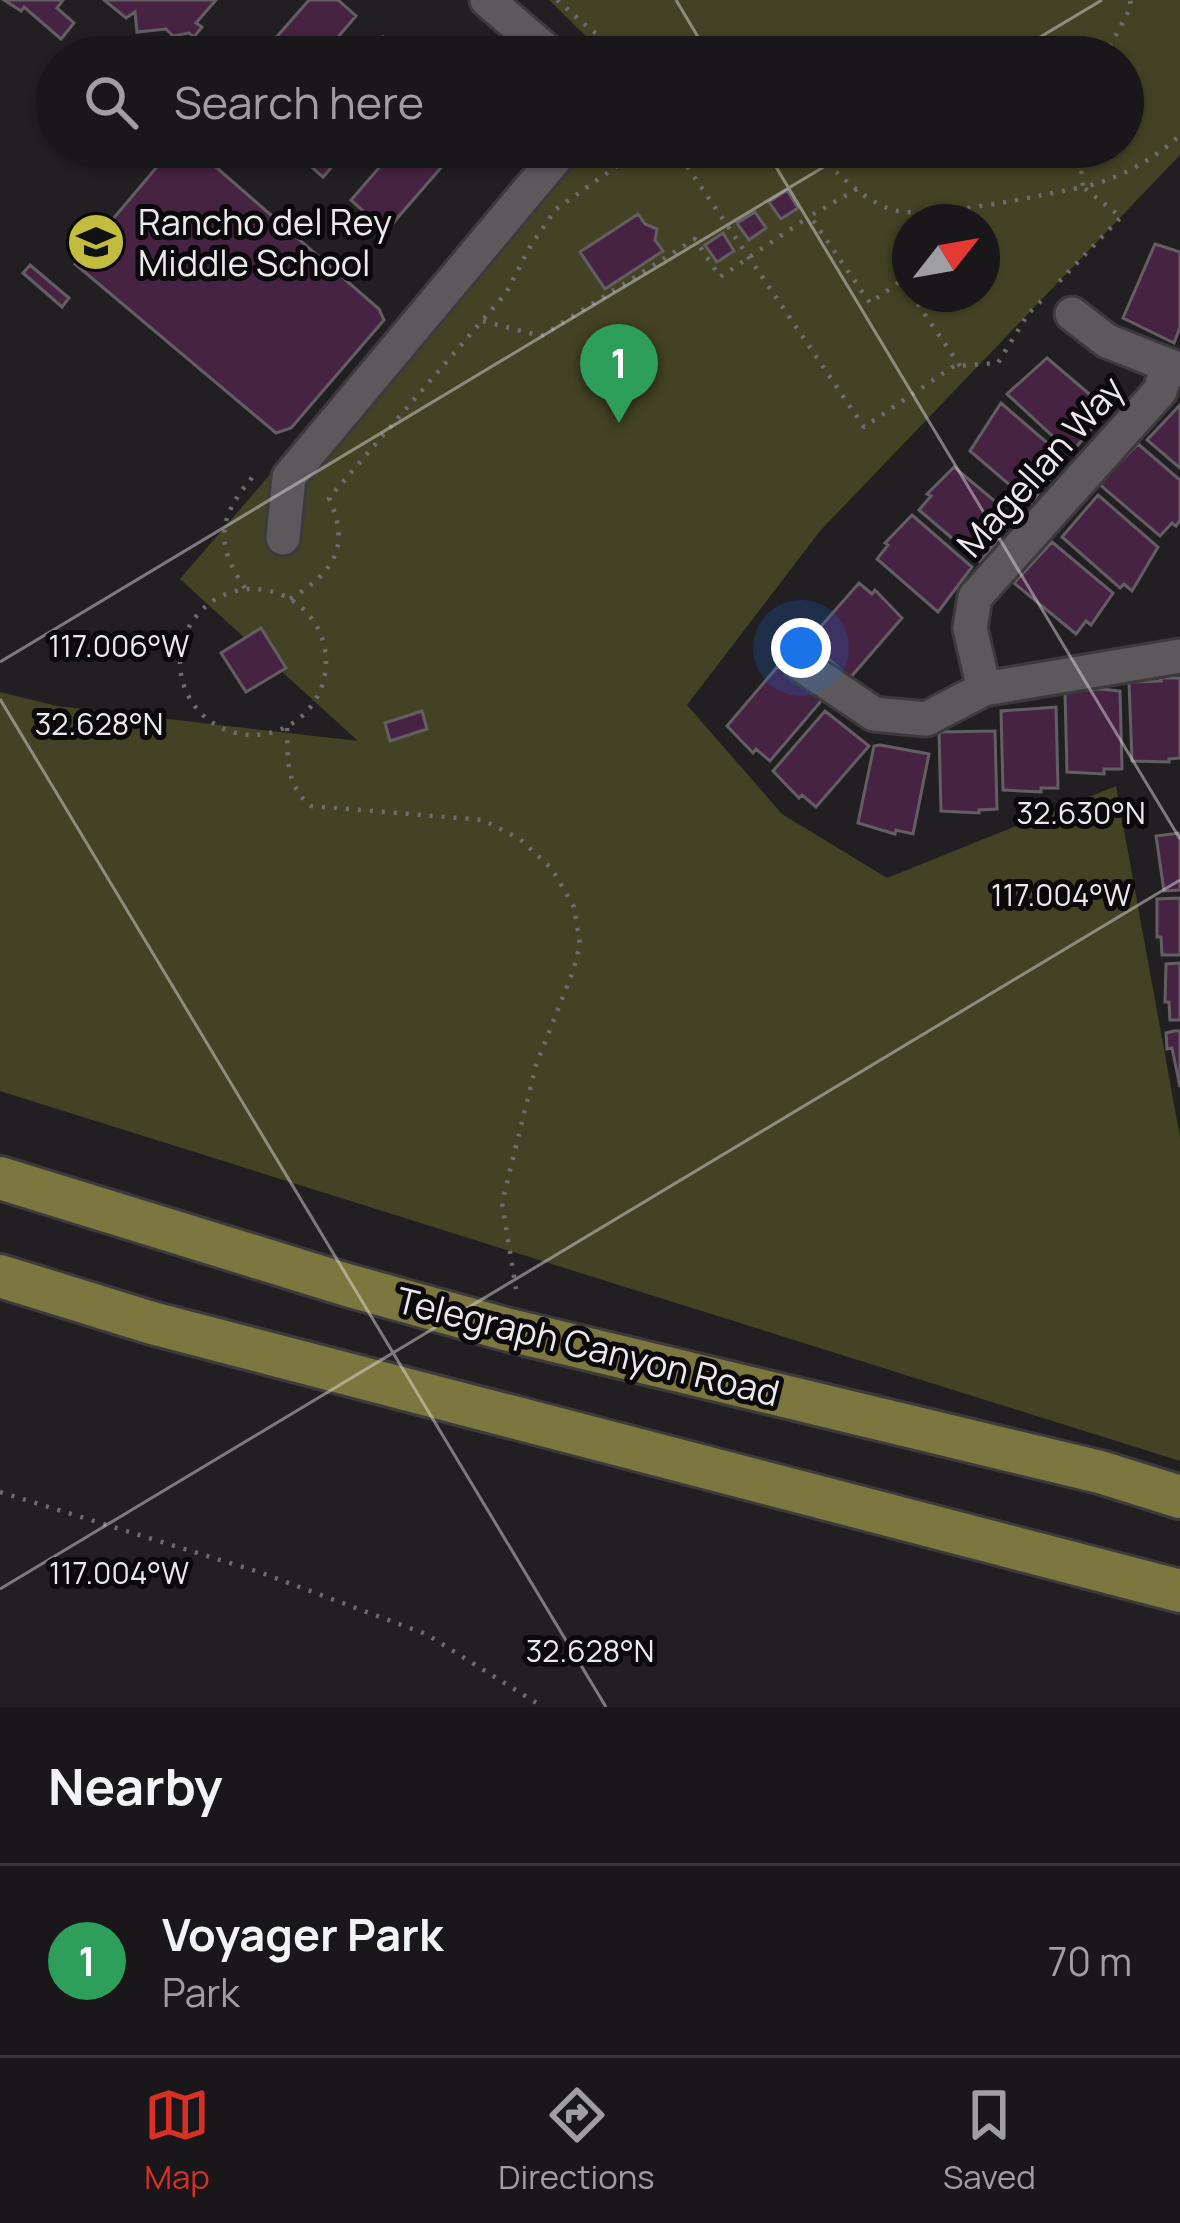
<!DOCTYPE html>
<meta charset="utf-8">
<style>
:root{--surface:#1a171a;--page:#232023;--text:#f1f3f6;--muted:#9f9fa2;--line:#383639;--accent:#d93025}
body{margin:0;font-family:Manrope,sans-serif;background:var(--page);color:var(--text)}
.compass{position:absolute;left:892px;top:204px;width:108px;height:108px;border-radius:50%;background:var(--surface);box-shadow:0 3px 9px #0004;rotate:59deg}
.you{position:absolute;left:801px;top:648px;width:42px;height:42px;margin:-30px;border:9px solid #fff;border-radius:50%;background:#1a73e8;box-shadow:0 0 0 18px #1a73e833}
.badge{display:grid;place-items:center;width:78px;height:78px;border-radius:50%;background:var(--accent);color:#fff;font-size:39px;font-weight:700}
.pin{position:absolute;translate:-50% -99px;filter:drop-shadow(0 3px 6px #0008)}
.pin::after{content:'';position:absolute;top:63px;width:42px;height:36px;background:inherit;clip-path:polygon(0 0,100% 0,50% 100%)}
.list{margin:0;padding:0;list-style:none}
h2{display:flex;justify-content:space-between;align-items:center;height:156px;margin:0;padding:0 48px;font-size:51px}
h2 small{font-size:39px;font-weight:400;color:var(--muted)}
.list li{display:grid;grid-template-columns:78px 1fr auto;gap:36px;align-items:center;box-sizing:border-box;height:192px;padding:0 48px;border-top:3px solid var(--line)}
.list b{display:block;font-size:45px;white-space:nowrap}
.list p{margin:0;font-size:39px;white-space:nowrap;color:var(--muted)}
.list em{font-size:39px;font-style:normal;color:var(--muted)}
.icon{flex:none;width:66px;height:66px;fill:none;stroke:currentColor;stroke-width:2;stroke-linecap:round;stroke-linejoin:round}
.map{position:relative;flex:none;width:1180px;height:1707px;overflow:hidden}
.search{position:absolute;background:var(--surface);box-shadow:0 3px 9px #0004;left:36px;right:36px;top:36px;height:132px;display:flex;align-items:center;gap:30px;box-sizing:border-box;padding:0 42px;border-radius:66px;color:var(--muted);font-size:45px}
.sheet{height:348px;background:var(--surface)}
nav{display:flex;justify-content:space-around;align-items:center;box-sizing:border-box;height:168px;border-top:3px solid var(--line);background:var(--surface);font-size:33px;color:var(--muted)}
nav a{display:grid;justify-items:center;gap:6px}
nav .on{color:var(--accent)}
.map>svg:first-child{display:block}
.green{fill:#434224;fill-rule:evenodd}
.building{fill:#472343;stroke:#635e62;stroke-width:3}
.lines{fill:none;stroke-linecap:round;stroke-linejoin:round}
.minor-casing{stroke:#3d3a3c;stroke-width:39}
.major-casing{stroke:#3d3a3c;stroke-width:48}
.path{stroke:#6f6c6e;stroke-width:4.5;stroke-dasharray:3 9;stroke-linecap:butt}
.minor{stroke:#5d585c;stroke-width:33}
.major{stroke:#7c773e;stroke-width:42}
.ticks{fill:none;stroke:#ece9eb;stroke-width:3;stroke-opacity:0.45}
.labels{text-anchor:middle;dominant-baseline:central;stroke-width:10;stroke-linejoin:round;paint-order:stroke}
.poi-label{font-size:36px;fill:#ece9eb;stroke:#0b090b;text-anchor:start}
.street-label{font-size:36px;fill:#ece9eb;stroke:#0b090b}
.ticks-label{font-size:30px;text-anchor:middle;fill:#ece9eb;stroke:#0b090b;stroke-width:10;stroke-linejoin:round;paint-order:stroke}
</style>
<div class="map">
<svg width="1180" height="1707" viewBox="0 0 1180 1707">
<rect width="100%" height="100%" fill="#221f22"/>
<path class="green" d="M549,0H1180V155L820,531L687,705L782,814L887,878L1116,786L1180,1137V1461L0,1091V692L57,706L358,741L180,579L552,147H1123V57H607ZM910,222H982V294H910Z"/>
<path class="building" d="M4,0H63L57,8L74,23L61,39L24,7L21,11Z
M104,0H216L196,23L202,27L194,37L189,33L173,36L166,29L137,32L135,12L126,18Z
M309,0H338L356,16L321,57H259Z
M383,37L406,57H366Z
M289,147H349L323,177Z
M397,147H459L386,231L351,200Z
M194,148L379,309L384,320L291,428L276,433L75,264L172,149Z
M787,190L798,208L781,219L769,202Z
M755,212L766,228L749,240L737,223Z
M638,214L645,224L657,229L655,240L663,251L605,289L580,252Z
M723,233L734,251L717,262L705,245Z
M1155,244L1180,252V327L1174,343L1123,318Z
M30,265L69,298L62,307L23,273Z
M1047,358L1108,410L1071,453L1007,394Z
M1001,403L1066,459L1031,503L970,451Z
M1180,405V468L1147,440Z
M1138,444L1180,480V520L1176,526L1172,523L1160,536L1099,484Z
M954,467L1015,518L980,562L919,510L931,496L927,494Z
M1098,495L1158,547L1132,591L1124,584L1120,588L1062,537Z
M912,515L972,567L938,612L877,559L888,545L885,543Z
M1052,542L1113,593L1091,625L1086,621L1076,634L1014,583Z
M859,583L872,594L875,590L902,618L850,678L808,641Z
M261,628L286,668L246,692L221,653Z
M778,666L822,700L770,761L756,749L753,753L727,726Z
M1160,678H1180V758L1169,759V762L1132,761L1129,682L1161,681Z
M1100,689L1120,691L1122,769H1104V774L1067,772L1065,691Z
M1056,707L1058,788H1041V792L1003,790L1001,711Z
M422,711L427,729L390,741L385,723Z
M825,711L869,746L816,807L802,795L799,798L773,771Z
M995,731L997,809L979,810V813L941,811L939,732Z
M880,745L929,754L913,834L896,830L895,834L858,823L874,746Z
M1180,833V890L1164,891L1156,836Z
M1180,898V955H1162L1161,937H1157V899Z
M1180,963V1020H1170L1169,1002H1165L1166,964Z
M1174,1031H1180V1087L1172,1048L1167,1049L1166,1033Z"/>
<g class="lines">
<defs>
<path id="minor" d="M487,0L554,57
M1072,314L1107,341L1180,370
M283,538L289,477L565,147
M800,664L874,714L926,719L984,689L1180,656
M984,689L970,628L975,597L1160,391L1168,365"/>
<path id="major" d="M0,1178L347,1285L505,1329L1100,1472L1180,1497
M0,1276L152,1323L1180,1591"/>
</defs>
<use href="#minor" class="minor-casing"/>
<use href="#major" class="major-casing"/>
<path class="path" d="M557,0L591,30L632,57
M1104,57L1131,7L1130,0
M674,147L864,427L954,366L998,363L1028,314L1045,297
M810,147C834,169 861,200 893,210C929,220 1042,195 1083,187L1121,217L1053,288
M1079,147L1083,187C1117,180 1155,159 1180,135
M857,189L810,216L870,303L902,280L910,292
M911,294L960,366
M483,321L541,336L695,239L720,277L810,216
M245,588C212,540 220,514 257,472
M180 662a73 73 0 1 1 146 0a73 73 0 1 1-146 0Z
M290,599C334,572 351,547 329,498L506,293L531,245L556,209L644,147
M287,728C288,759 285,785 311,806L483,820L520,839L552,869L574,907L580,944L573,971L536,1065L502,1203L516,1289
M0,1492L259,1572L426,1634L543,1707"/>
<use href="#minor" class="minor"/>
<use href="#major" class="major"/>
</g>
<path class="ticks" d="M676,0L710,57M1007,57L1102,0M764,147L1180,839M0,662L857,147M0,699L606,1707M0,1589L1180,880"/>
<defs>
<symbol id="school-disc" viewBox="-11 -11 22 22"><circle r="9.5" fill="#c3bd3f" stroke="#0b090b"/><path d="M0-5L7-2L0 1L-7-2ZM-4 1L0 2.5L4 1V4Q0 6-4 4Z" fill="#111"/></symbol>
</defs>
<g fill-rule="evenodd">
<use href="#school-disc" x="63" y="209" width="66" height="66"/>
</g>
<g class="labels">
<g class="poi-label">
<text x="138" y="221">Rancho del Rey<tspan x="138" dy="41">Middle School</tspan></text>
</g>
<g class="street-label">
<text transform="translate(1040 466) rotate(-48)">Magellan Way</text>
<text transform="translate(588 1346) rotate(14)">Telegraph Canyon Road</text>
</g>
</g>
<g class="ticks-label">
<text x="119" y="657">117.006°W</text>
<text x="99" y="735">32.628°N</text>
<text x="1081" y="824">32.630°N</text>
<text x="1061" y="906">117.004°W</text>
<text x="119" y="1584">117.004°W</text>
<text x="590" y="1662">32.628°N</text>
</g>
</svg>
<svg class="compass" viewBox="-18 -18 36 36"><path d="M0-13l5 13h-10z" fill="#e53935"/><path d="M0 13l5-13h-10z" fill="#9f9fa2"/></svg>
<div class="you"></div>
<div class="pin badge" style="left:619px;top:423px;background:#2e9e5b">1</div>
<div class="search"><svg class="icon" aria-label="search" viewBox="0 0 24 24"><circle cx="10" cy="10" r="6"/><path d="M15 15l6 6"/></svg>Search here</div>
</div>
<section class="sheet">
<h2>Nearby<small></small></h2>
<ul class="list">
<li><span class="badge" style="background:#2e9e5b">1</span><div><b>Voyager Park</b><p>Park</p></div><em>70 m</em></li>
</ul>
</section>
<nav>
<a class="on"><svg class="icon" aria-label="map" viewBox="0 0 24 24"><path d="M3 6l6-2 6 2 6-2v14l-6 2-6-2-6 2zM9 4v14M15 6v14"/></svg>Map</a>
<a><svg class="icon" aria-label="directions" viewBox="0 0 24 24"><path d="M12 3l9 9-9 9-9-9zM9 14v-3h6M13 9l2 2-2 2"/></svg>Directions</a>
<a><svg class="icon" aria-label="saved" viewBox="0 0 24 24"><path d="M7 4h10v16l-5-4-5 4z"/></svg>Saved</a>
</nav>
